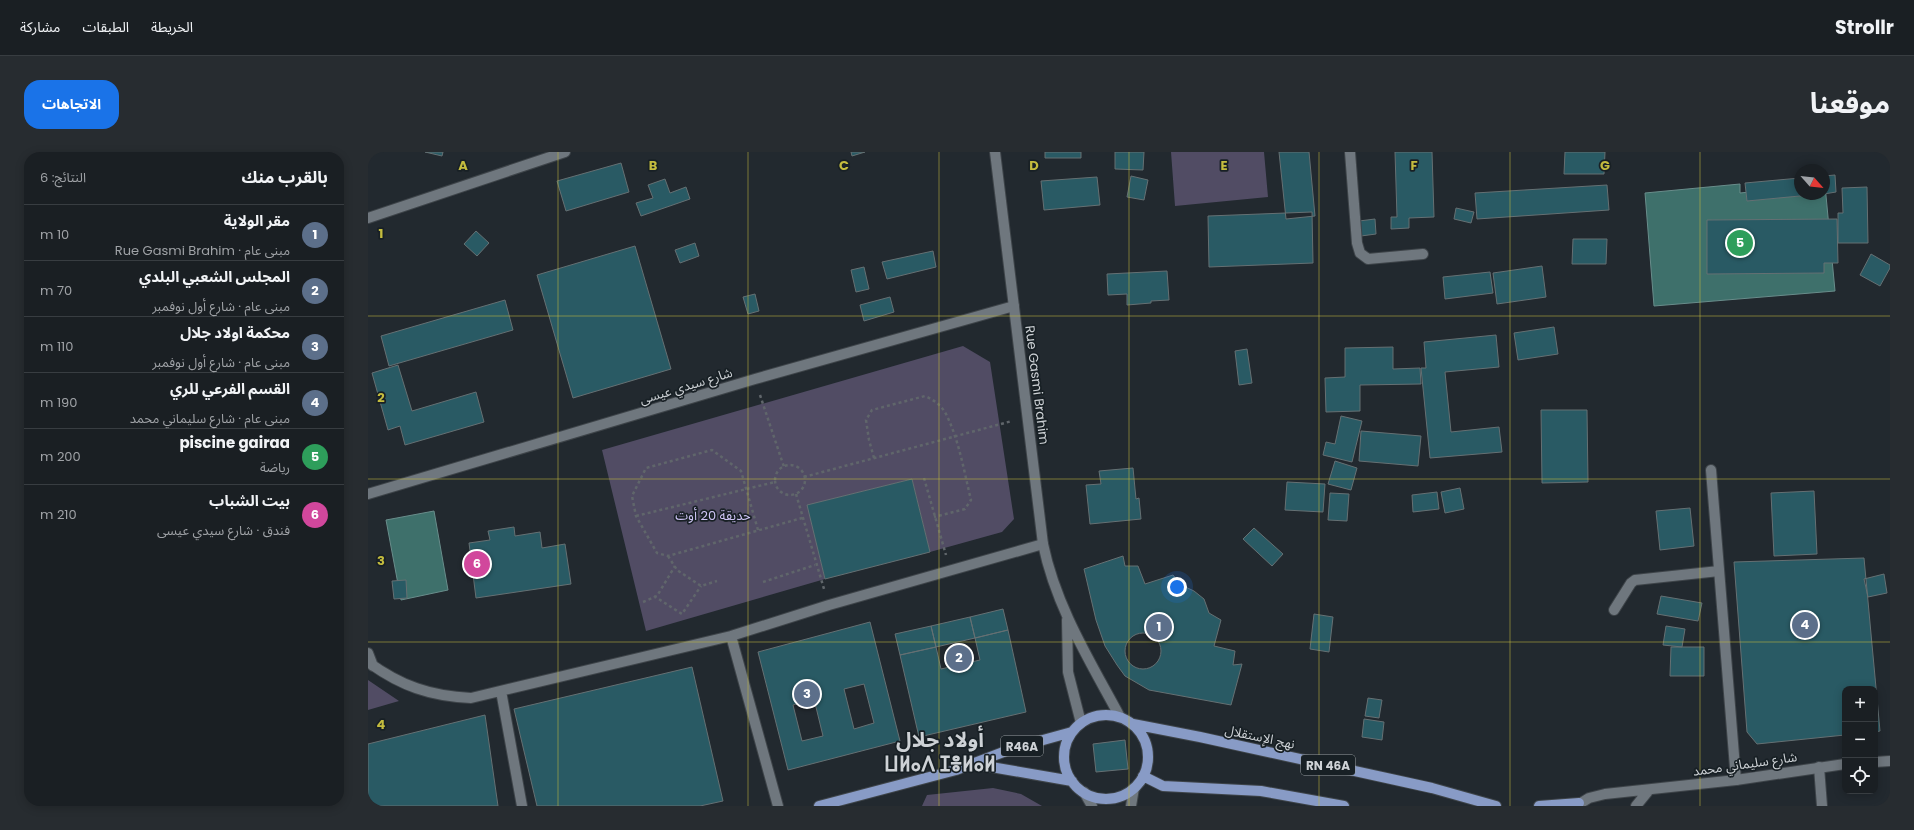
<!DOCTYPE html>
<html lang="ar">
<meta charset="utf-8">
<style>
:root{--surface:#1a1f23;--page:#272c30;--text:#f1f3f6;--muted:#9fa2a6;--line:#383d41;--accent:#1a73e8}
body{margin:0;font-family:Poppins,"Noto Sans Arabic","Noto Sans Tifinagh",sans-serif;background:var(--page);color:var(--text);direction:rtl}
.controls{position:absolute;right:12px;bottom:12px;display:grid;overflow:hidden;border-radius:8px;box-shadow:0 2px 10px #0003}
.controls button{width:36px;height:36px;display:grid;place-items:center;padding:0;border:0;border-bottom:1px solid var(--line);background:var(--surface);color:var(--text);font:20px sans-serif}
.compass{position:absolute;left:1426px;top:12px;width:36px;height:36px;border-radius:50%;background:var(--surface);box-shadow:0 2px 10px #0003;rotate:117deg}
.you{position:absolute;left:809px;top:435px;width:14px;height:14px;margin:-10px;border:3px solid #fff;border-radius:50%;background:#1a73e8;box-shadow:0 0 0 6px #1a73e833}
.badge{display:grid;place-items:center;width:26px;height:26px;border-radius:50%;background:var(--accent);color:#fff;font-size:13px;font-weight:700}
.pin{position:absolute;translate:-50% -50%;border:2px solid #fff;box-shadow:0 1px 4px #0006}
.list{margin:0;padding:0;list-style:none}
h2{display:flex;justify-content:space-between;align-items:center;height:52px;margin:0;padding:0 16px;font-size:17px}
h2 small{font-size:13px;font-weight:400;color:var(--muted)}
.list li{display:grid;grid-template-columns:26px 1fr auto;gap:12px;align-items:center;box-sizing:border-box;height:56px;padding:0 16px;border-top:1px solid var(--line)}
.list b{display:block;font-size:15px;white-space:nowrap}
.list p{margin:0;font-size:13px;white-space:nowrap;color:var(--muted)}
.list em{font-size:13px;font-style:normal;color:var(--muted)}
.icon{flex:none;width:22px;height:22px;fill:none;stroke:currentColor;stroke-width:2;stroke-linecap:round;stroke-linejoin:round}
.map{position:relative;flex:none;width:1522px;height:654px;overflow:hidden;direction:ltr;border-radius:16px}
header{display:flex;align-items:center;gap:24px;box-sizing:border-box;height:56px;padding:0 20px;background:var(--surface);border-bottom:1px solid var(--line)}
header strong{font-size:19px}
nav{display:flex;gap:22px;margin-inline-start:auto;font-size:14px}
.intro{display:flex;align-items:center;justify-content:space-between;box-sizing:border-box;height:96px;padding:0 24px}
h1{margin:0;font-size:28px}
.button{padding:10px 18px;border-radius:16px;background:var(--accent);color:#fff;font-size:14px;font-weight:700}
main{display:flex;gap:24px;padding:0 24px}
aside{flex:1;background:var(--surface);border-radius:16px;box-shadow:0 2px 10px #0003}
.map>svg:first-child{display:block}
.green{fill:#514c64}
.water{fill:#3e706b;stroke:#698d8b}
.building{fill:#295a64;stroke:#657073;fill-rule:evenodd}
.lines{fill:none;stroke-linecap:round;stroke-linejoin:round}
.service-casing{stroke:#3e4449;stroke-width:12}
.minor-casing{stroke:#3e4449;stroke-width:12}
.tertiary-casing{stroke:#3e4449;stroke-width:12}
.secondary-casing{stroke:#3e4449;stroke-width:12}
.primary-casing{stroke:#3e4449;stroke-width:12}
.path{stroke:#60666b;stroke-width:2.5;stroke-dasharray:3 3;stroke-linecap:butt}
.service{stroke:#6f777e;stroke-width:10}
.minor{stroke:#6f777e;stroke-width:10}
.tertiary{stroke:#6f777e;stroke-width:10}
.secondary{stroke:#6f777e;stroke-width:10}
.primary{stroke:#889bc6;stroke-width:10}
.grid{fill:none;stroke:#c4bc3e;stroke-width:1;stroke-opacity:0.55}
.labels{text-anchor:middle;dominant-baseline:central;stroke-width:3.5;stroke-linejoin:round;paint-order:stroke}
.shield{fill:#182025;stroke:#979da1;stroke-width:1}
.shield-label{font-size:12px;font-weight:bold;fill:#ced2d6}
.street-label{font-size:13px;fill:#ced2d6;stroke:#182025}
.park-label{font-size:13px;fill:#d0c6f7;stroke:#182025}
.town-label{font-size:21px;font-weight:bold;fill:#ced2d6;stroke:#182025}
.grid-label{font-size:13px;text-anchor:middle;font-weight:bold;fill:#c4bc3e;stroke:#182025;stroke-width:3.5;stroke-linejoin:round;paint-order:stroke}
</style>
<header>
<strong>Strollr</strong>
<nav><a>الخريطة</a><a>الطبقات</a><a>مشاركة</a></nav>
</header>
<div class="intro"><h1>موقعنا</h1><a class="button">الاتجاهات</a></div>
<main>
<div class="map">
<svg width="1522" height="654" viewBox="0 0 1522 654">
<rect width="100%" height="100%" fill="#22292f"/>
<path class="green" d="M803,0H896L900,45L807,54Z
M595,194L622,210L646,367L634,380L562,400L544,327L440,353L457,427L278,479L234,298Z
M0,528L31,549L0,558Z
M625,636L653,642L674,654H554L559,643Z"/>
<path class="water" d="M1372,32V41L1432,35V42H1456L1457,33L1467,139L1286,154L1277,41Z
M66,359L80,438L33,448L18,368Z"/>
<path class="building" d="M57,0H75L74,4Z
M483,0H497L484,4Z
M677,0H713V6H677Z
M747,0H776L775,18L747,17Z
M911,0H941L947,64L918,67Z
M1027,0H1064L1066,65L1041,66V76L1023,77V65H1029Z
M1197,0H1237L1236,22H1196Z
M253,11L261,40L198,59L189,29Z
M1467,23L1468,40L1456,42V24Z
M763,24L780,28L776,48L759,45Z
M729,25L732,53L676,58L673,29Z
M1432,26V42H1453L1379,49L1377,31Z
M297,27L302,41L318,35L322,47L273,64L268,51L285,46L280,33Z
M1239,33L1241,58L1109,67L1107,41Z
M1499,35L1500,91H1470V61H1475L1474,36Z
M1088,56L1106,60L1103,71L1086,67Z
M944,60L945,111L841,115L840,64Z
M1007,67L1008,82L993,84L991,69Z
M1469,67L1470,111H1456V121L1339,122V68Z
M108,79L121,91L109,104L96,92Z
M1205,87H1239L1238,112H1204Z
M327,91L331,104L312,111L307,98Z
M267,94L303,217L205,246L169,123Z
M565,99L568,115L519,127L514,110Z
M1503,102L1522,113V116L1512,134L1492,123Z
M1174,114L1178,145L1129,152L1125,121Z
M496,115L501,137L488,140L483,118Z
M799,119L801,148L783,149V151L759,153V142L740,143L739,122Z
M1122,120L1125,141L1077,147L1075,125Z
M387,142L391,159L380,162L375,145Z
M522,145L526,160L496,169L492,153Z
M137,148L145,178L21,214L13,184Z
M1186,175L1190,202L1150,208L1146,181Z
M1128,183L1131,215L1077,220L1083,280L1131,275L1134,300L1062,306L1053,216H1058L1056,190Z
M1025,195V217L1052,216L1053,232L992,233V259L958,260L957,226L977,225V196Z
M879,197L884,231L871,233L867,199Z
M30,213L44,259L108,240L116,270L37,293L32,274L20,278L4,221Z
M1173,258H1219L1220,330L1174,331Z
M973,264L994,269L984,310L955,303L958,290L967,292Z
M993,279L1053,284L1050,314L991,309Z
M967,309L989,316L983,338L960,332Z
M765,316L768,347L771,346L773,367L722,372L718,333L733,332L731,319Z
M544,327L562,400L457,427L439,353Z
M919,330L957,332L955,360L917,358Z
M1092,336L1096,357L1077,361L1073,340Z
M1446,339L1449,402L1406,404L1403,341Z
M1069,340L1071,357L1045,360L1044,343Z
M962,341L981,342L979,369L960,368Z
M1322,356L1326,394L1292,398L1288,359Z
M146,375L147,384L172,380L174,396L197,392L203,432L108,446L101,391L122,388L120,379Z
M886,376L915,402L904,414L875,387Z
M755,404L757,414H770L777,432L805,423L813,433L826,439L836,447L841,461L853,468L846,494L867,499L865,513L874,512L863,553L781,538L757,524L749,513L737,494L728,468L716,417Z
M1496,406L1512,579L1507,580V537H1477V583L1389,592L1379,580L1366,410Z
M1516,422L1519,441L1500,445L1496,427Z
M38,428L39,446L26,447L24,429Z
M1293,444L1334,451L1330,469L1289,462Z
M635,457L640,478L607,486L602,465Z
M946,462L965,465L961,500L942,497Z
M602,465L607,486L568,495L563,474Z
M502,470L532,589L420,618L390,500ZM496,532L506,571L486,577L476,537ZM446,547L455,584L434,589L425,553Z
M563,474L568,495L532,503L527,482Z
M1298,474L1317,477L1314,495L1295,493Z
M640,478L658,560L551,585L532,503L568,495L573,517L612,508L607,486Z
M757 499a18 18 0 1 1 36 0a18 18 0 1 1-36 0Z
M1303,495H1336V524H1302Z
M324,515L355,649L332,654H169L146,557Z
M1000,546L1014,548L1011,566L997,564Z
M117,563L130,654H0V592Z
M996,567L1016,570L1014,588L994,585Z
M757,588L760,617L728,620L725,592Z"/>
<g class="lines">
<defs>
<path id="service" d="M1246,458L1263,431L1267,428L1351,419"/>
<path id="minor" d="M982,0L989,91L992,101L1000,107L1055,102
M0,66L197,0
M1343,318L1368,628
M363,484L410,654
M0,501L5,514
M0,510C33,534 62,544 103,546L363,484L461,453L675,392
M133,539L154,654
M1451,615L1454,654"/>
<path id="tertiary" d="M0,342L387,227L646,154
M1507,610L1522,609
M716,640L724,654
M763,654L766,636
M1208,654L1221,646L1237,642L1368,628L1477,612
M1268,654L1281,638"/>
<path id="secondary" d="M627,0L675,392C688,455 722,509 752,565
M699,468L700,520L713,571"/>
<path id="primary" d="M696 605a42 42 0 1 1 84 0a42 42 0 1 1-84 0Z
M765,572L832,585L1064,636L1128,654
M606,612L704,629
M775,624L795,634L893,639L976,654
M451,654L588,618L646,596L704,580
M1171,654L1211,651"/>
</defs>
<use href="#service" class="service-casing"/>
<use href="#minor" class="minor-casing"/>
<use href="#tertiary" class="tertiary-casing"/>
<use href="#secondary" class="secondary-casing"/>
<use href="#primary" class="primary-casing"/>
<path class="path" d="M392,243L416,315
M506,306L501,288L498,268L504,258L557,244C566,248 573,253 578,262C591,288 596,319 603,348L597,357L566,365
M407 328a15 15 0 1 1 30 0a15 15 0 1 1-30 0Z
M436,325L644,269
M556,326L578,403
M428,342L456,437
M268,364L407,330
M390,378L373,319L344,298L278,316L264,344L268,364L289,401L300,404L434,366
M300,404L309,418L333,434L349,429
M395,430L447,413
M286,444L314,462L333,434
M275,450L289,444L307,414"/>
<use href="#service" class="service"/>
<use href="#minor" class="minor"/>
<use href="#tertiary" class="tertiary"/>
<use href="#secondary" class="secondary"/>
<use href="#primary" class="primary"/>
</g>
<path class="grid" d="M190,0V654M380,0V654M571,0V654M761,0V654M951,0V654M1142,0V654M1332,0V654M0,164H1522M0,327H1522M0,490H1522"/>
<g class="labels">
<g class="shield">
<rect x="633" y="584" width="42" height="20" rx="3"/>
<rect x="933" y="603" width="54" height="20" rx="3"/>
</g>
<g class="shield-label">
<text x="654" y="594">R46A</text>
<text x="960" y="613">RN 46A</text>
</g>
<g class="street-label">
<text transform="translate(669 233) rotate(83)">Rue Gasmi Brahim</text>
<text transform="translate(318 234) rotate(-17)">شارع سيدي عيسى</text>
<text transform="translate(892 585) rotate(12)">نهج الإستقلال</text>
<text transform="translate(1377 612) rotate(-8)">شارع سليماني محمد</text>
</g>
<g class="park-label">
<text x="345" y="363">حديقة 20 أوت</text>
</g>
<g class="town-label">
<text x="572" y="587">أولاد جلال<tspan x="572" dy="24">ⵡⵍⴰⴷ ⵊⴻⵍⴰⵍ</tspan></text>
</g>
</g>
<g class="grid-label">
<text x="95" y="18">A</text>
<text x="285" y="18">B</text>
<text x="476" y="18">C</text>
<text x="666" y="18">D</text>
<text x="856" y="18">E</text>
<text x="1046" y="18">F</text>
<text x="1237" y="18">G</text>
<text x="13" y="86">1</text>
<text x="13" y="250">2</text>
<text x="13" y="413">3</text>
<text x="13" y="577">4</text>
</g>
</svg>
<div class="controls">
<button>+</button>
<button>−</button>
<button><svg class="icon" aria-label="locate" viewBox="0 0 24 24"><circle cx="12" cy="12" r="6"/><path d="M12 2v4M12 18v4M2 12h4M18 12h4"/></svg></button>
</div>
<svg class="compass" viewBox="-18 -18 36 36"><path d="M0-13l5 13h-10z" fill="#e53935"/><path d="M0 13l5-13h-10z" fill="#9fa2a6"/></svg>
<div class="you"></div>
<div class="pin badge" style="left:791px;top:475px;background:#5c6f8a">1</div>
<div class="pin badge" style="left:591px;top:506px;background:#5c6f8a">2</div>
<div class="pin badge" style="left:439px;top:542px;background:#5c6f8a">3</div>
<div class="pin badge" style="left:1437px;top:473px;background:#5c6f8a">4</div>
<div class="pin badge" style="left:1372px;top:91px;background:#2e9e5b">5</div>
<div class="pin badge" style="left:109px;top:412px;background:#d1479c">6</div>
</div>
<aside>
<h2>بالقرب منك<small>النتائج: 6</small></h2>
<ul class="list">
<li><span class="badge" style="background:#5c6f8a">1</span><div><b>مقر الولاية</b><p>مبنى عام · Rue Gasmi Brahim</p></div><em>10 m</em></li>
<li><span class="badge" style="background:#5c6f8a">2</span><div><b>المجلس الشعبي البلدي</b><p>مبنى عام · شارع أول نوفمبر</p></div><em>70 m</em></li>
<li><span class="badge" style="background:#5c6f8a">3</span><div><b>محكمة اولاد جلال</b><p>مبنى عام · شارع أول نوفمبر</p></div><em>110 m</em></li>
<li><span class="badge" style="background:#5c6f8a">4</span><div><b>القسم الفرعي للري</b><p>مبنى عام · شارع سليماني محمد</p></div><em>190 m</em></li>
<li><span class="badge" style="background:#2e9e5b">5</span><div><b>piscine gairaa</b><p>رياضة</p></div><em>200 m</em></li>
<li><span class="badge" style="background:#d1479c">6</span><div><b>بيت الشباب</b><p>فندق · شارع سيدي عيسى</p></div><em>210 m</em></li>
</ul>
</aside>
</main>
